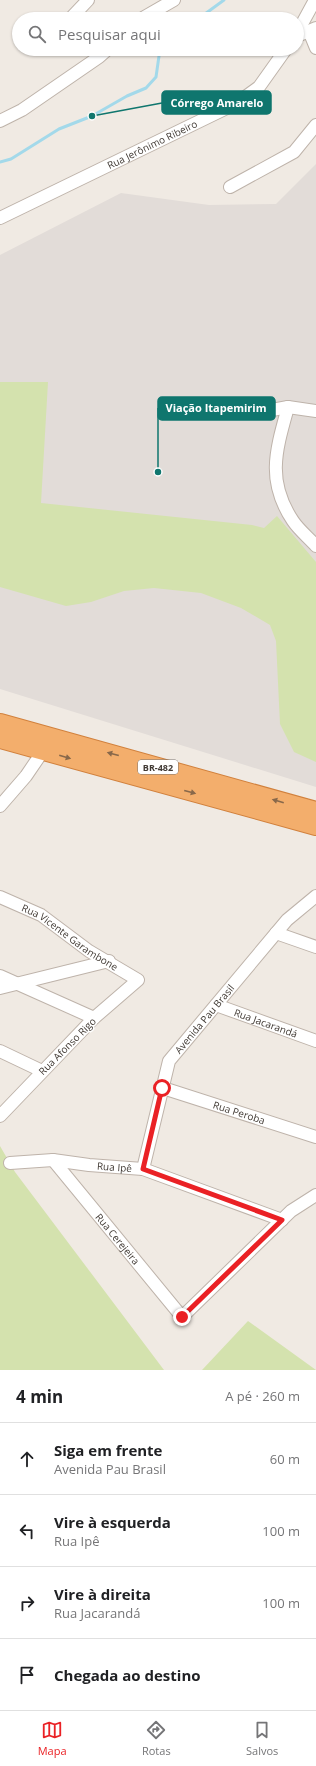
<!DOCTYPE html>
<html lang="pt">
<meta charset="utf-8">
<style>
:root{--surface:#fff;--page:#f2f2f2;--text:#202124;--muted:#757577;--line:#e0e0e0;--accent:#ea2125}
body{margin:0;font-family:"Open Sans",sans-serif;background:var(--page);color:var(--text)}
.stop{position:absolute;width:12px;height:12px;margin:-9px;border:3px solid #ea2125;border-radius:50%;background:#fff}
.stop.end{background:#ea2125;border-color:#fff;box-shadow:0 1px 4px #0008}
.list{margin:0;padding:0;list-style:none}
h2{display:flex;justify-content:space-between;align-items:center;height:52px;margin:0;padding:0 16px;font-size:17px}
h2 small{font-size:13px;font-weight:400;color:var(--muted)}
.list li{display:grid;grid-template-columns:26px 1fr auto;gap:12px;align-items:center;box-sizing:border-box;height:72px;padding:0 16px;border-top:1px solid var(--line)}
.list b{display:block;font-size:15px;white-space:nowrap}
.list p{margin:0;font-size:13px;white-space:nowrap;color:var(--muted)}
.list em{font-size:13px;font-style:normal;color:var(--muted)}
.icon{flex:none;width:22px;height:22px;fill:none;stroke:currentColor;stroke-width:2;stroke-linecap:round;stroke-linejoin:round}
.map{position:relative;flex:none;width:316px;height:1370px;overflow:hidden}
.search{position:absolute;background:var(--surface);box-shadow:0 1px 3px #0004;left:12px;right:12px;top:12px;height:44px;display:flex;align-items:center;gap:10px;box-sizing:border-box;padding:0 14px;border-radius:22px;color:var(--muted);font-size:15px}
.sheet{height:340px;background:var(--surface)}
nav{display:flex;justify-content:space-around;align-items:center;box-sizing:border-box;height:56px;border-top:1px solid var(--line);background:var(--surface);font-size:11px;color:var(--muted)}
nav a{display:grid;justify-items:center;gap:2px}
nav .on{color:var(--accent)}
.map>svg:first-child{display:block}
.industrial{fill:#e2dcd8}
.green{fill:#d4e2ae}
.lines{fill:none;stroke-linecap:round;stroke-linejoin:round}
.stream{stroke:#a3d9ea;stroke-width:3}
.minor-casing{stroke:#beb3aa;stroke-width:14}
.highway-casing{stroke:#d1813d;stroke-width:20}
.minor{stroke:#fff;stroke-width:12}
.highway{stroke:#f3ae6c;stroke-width:18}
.oneway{fill:#88684a}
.route{stroke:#ea2125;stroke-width:5}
.labels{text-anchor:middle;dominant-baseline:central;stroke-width:3;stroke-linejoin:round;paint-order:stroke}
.shield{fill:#fff;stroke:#7a7571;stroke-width:1}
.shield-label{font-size:9px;font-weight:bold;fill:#413a34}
.street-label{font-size:10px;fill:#413a34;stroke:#fff}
.leader{fill:none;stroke:#0f766e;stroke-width:1.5}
.callout-dot{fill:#0f766e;stroke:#fff;stroke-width:1.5}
.callout{fill:#0f766e;stroke:#0f766e;stroke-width:1.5}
.callout-label{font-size:11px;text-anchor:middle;font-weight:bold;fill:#fff}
</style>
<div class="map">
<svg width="316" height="1370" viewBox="0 0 316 1370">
<rect width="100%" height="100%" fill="#f0eae3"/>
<path class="industrial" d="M316,164V787L0,689V255L121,193L209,205L276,204Z"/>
<path class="green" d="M0,382H48L41,503L252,525L264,528L277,516L316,562V762L294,752L280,724L276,641L270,625L241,608L201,593L154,588L124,591L91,602L66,606L0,587Z
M0,1146L15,1172L164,1370H0Z
M248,1321L316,1370H202Z"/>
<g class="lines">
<path class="stream" d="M198,19L224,0
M0,162L11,159L59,129L92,116L127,96L146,88L156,77L160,49"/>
<defs>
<g id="minor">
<path d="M70,19L88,0"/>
<path d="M141,19L174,0"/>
<path d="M309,31L316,48"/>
<path d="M297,33L315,0"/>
<path d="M297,36L316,28"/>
<path d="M0,121L22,110L99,57L108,49"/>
<path d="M230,187L294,152L316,125"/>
<path id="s1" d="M0,218L237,103L259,87L286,49"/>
<path d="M288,407C276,450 266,481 293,521C299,530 309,538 316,546"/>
<path d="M272,410L288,407L316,411"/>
<path d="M0,806L26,776L43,751"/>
<path id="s2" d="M0,897L41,915L89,951L138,980L94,1018L0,1116"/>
<path d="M276,933L316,947"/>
<path d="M0,976L94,1018"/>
<path d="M0,988L109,961"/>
<path id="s3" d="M216,1005L316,1041"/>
<path d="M0,1051L42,1071"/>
<path id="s4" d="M163,1088L316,1137"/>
<path id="s5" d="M53,1160L182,1317L291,1211L316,1195"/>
<path id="s6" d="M10,1163L53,1160L89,1165L143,1169L282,1220"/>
<path id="s7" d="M143,1169L169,1061L287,920L316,896"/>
</g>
<path id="highway" d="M0,723L316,811
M0,739L316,826"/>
</defs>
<use href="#minor" class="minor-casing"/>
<use href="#highway" class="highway-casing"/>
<use href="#minor" class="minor"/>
<use href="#highway" class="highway"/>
</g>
<defs><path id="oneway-solid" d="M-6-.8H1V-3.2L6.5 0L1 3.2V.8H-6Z"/></defs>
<g class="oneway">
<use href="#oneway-solid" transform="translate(113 754) rotate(-165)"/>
<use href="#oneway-solid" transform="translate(65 757) rotate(16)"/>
<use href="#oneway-solid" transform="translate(190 792) rotate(15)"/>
<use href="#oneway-solid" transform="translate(278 801) rotate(-164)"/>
</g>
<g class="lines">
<path class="route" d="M162,1088L143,1169L282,1220L182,1317"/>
</g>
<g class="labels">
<rect class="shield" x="138" y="760" width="40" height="14" rx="3"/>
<g class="shield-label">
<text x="158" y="767">BR-482</text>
</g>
<g class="street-label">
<text stroke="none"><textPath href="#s1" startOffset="169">Rua Jerônimo Ribeiro</textPath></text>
<text stroke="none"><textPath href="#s2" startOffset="81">Rua Vicente Garambone</textPath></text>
<text stroke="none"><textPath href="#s7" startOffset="166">Avenida Pau Brasil</textPath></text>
<text stroke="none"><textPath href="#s3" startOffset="53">Rua Jacarandá</textPath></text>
<text transform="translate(67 1046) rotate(-45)">Rua Afonso Rigo</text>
<text stroke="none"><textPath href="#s4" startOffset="80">Rua Peroba</textPath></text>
<text stroke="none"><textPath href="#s6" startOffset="105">Rua Ipê</textPath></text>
<text stroke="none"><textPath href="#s5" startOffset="102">Rua Cerejeira</textPath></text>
</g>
</g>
<path class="leader" d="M92 116L162 103M158 472L158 408"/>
<g class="callout-dot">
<circle cx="92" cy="116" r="4"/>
<circle cx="158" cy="472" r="4"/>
</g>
<g class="callout">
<rect x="162" y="91" width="109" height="23" rx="4"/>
<rect x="158" y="397" width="117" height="23" rx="4"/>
</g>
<g class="callout-label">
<text x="217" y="107">Córrego Amarelo</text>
<text x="216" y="412">Viação Itapemirim</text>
</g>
</svg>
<div class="stop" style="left:162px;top:1088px"></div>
<div class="stop end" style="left:182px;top:1317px"></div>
<div class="search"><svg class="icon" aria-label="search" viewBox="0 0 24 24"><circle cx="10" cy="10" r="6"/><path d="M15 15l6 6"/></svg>Pesquisar aqui</div>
</div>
<section class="sheet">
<h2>4 min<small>A pé · 260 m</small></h2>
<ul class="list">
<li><svg class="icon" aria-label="ahead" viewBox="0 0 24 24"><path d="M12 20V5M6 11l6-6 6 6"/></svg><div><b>Siga em frente</b><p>Avenida Pau Brasil</p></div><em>60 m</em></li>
<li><svg class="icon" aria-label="left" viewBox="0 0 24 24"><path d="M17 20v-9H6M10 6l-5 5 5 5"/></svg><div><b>Vire à esquerda</b><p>Rua Ipê</p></div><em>100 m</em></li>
<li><svg class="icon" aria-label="right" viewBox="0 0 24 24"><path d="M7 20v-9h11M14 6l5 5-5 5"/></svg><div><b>Vire à direita</b><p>Rua Jacarandá</p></div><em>100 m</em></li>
<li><svg class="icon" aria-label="arrive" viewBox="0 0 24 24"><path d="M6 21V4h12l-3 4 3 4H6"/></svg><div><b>Chegada ao destino</b></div></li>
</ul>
</section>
<nav>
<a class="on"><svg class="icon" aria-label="map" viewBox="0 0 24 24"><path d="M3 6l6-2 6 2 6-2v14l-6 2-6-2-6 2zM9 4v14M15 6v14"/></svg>Mapa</a>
<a><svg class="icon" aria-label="directions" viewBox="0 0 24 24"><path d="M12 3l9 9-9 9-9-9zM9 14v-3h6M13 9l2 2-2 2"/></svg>Rotas</a>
<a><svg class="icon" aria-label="saved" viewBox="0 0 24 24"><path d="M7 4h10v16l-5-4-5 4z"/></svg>Salvos</a>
</nav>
